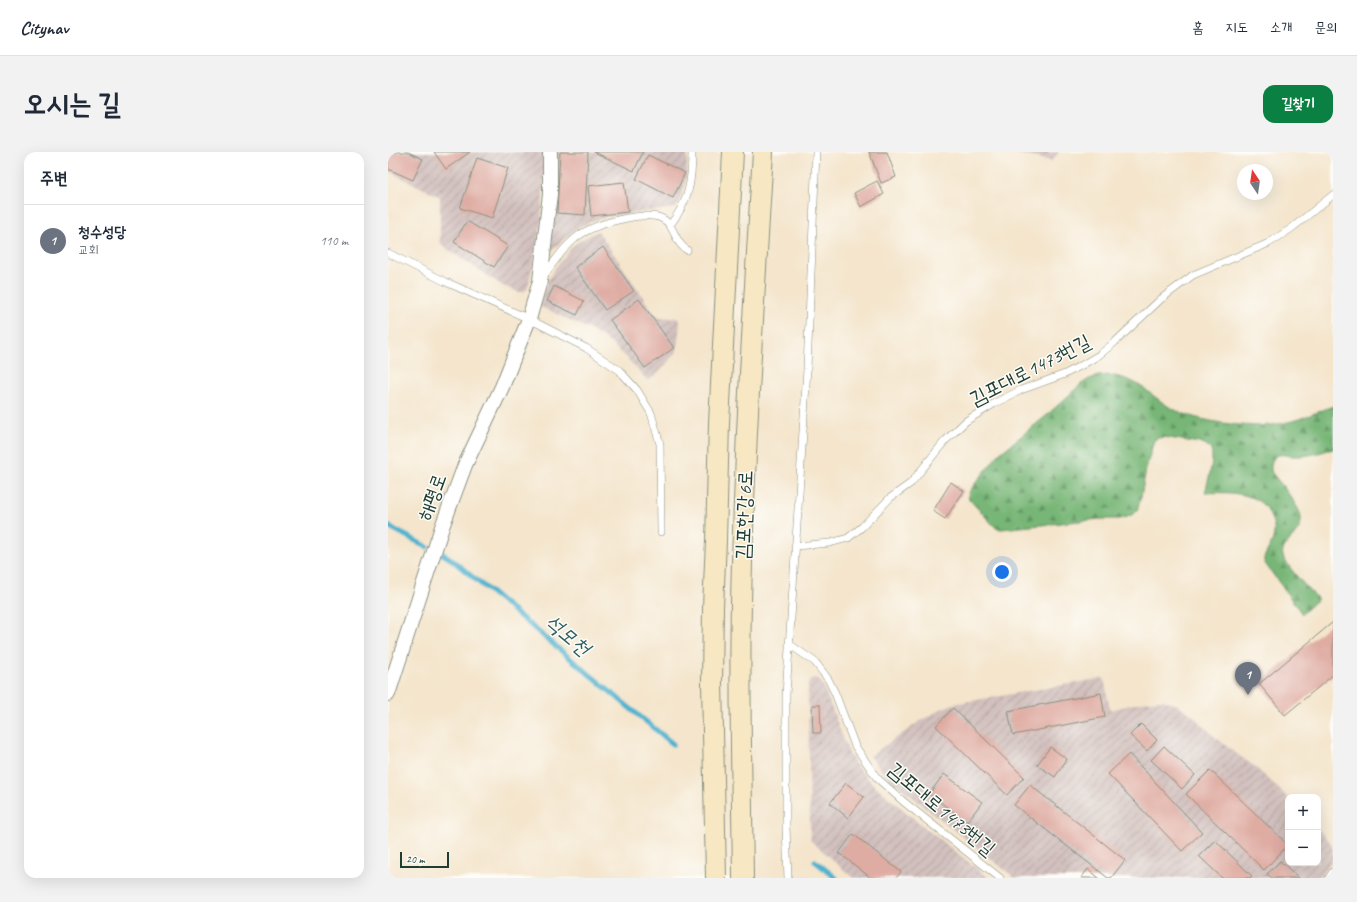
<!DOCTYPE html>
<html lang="ko">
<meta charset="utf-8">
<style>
:root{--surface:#fff;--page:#f2f2f3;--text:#1f2937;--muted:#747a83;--line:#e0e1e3;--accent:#0b8043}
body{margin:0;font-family:Caveat,"Poor Story",sans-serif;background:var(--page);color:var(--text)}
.controls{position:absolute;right:12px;bottom:12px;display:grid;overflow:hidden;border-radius:8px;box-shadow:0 4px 16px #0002}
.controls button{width:36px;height:36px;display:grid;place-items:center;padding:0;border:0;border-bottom:1px solid var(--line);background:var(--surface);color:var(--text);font:20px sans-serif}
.compass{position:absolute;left:849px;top:12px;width:36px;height:36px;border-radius:50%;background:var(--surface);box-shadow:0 4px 16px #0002;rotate:347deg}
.scale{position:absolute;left:12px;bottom:10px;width:49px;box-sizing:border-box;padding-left:4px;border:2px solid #1f3d34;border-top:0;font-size:11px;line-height:14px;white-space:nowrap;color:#1f3d34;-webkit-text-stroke:3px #fdfcf7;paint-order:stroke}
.you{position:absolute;left:614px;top:420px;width:14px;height:14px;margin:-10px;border:3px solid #fff;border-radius:50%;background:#1a73e8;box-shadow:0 0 0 6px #1a73e833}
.badge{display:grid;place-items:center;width:26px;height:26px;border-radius:50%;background:var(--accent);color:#fff;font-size:13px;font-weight:700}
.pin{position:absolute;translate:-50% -33px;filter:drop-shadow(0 1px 2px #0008)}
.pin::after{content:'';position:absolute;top:21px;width:14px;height:12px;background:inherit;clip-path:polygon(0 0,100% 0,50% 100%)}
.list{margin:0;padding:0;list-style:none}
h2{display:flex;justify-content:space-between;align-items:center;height:52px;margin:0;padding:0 16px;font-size:17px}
h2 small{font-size:13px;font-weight:400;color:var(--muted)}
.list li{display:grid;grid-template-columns:26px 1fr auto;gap:12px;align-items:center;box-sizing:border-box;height:72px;padding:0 16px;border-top:1px solid var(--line)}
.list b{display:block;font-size:15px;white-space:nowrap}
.list p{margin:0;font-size:13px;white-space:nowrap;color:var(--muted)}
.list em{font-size:13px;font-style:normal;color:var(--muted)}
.map{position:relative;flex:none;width:945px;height:726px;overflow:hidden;border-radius:12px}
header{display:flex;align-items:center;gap:24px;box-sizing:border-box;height:56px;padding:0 20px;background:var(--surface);border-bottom:1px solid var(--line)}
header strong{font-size:19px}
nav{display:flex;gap:22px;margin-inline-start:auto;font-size:14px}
.intro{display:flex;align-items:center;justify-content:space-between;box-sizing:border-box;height:96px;padding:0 24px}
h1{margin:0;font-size:28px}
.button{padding:10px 18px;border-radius:12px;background:var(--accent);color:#fff;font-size:14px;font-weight:700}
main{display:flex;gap:24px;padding:0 24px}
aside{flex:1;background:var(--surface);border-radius:12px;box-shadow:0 4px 16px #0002}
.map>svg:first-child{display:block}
.industrial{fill:url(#industrial-furrows)}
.forest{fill:url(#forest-firs);stroke:#4b7a55}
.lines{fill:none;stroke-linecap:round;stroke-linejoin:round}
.stream{stroke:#50b2cf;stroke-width:5}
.building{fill:#dfaca3}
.lane-casing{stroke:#8a9180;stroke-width:8}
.street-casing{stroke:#8a9180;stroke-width:16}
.secondary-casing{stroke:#8a9180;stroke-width:22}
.lane{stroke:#fff;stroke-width:7}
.street{stroke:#fff;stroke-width:14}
.secondary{stroke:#f7e8c3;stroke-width:20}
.labels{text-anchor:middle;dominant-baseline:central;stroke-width:3;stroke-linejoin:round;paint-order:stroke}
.street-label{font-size:20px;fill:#1f3d34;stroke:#fdfcf7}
.water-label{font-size:21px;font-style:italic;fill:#2e6062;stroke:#fdfcf7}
</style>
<header>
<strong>Citynav</strong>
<nav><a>홈</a><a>지도</a><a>소개</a><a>문의</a></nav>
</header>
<div class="intro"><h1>오시는 길</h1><a class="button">길찾기</a></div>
<main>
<aside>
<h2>주변<small></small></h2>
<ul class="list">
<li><span class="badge" style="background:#6b7280">1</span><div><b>청수성당</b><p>교회</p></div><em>110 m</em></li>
</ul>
</aside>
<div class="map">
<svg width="945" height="726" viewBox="0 0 945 726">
<defs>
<pattern id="industrial-furrows" width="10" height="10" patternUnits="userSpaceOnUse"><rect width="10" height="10" fill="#d1c0bd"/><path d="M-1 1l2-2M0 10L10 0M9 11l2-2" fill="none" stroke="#a99d9a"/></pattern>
<pattern id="forest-firs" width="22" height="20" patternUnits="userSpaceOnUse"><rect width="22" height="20" fill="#77b676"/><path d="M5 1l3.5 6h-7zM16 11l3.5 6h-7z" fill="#619562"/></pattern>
</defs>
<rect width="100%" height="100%" fill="#fdfcf7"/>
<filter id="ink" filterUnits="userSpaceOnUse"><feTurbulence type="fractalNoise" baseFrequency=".025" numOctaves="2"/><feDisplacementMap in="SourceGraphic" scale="8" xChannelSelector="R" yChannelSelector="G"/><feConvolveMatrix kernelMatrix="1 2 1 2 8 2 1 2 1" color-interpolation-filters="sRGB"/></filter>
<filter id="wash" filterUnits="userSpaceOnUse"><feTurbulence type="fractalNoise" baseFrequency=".012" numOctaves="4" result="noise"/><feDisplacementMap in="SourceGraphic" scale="16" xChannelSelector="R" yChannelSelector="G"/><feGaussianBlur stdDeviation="0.9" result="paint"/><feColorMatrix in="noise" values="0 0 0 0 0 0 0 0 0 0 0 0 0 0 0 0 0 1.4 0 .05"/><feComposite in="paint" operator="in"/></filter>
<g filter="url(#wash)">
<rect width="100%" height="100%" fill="#f4e5cc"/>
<path class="industrial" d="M0,0H158L153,73L141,131L139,137L135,140H130L115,134L55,94L52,90V45L0,19Z
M168,0H299V19L297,31L290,53L288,56L230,63L207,68L191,75L163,99L161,97Z
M619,0H671L664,9Z
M210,79L263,157L268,163L272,165L289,166L292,169L289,199L272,219L260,229L237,204L214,184L205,179L151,154L159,131L167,116L186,93L193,88Z
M427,526L431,527L437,538L455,586L462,603L470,616L484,631L525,666L601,726H465L423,689L422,682L420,533L423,527Z
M716,526L722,558L758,549L775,548L790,553L803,562L826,584L846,600L866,614L888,634L900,646V711H930V677L943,691L945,698V705L940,714L932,726H627L503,628L492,617L482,604L534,568L553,557L565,552Z"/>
<path class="forest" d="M722,223C730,225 738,226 745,230C760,237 771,250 785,257C809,270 863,277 890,272C907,270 929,260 945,254V297C933,300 919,305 906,304C899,304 890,300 886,306C883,310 882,316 884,321C887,325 891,329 894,333C900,341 908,352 912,361C919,382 891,390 895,404C898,414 922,439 930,447L914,462L876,410V406C879,398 886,389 886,381C887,376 885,370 883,366C875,339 840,340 817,341C819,332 828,304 822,296C821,295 818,293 817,292L776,285L770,286L766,288L758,317L753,345L749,359L742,364L732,367H712L613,377L608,376L581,347L580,342L586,333L611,302L658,264L692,233L701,227L710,224Z"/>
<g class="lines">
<path class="stream" d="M0,374L39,395
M53,401L63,407L285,592
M427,709L448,726"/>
</g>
<g id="blocks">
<path class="building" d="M0,0H20L35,7L25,28L0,17Z
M46,0H82L58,17Z
M172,0H200L197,63L169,61Z
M206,0H255L246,19Z
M481,0H499L508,25L493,31Z
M260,3L297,21L285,46L248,27Z
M89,6L120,16L104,66L72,56Z
M489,29L496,42L473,55L466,41Z
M236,30L240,60L203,64L200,34Z
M79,69L120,94L106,115L66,90Z
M215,95L246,139L217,158L187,115Z
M166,134L196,149L189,163L159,149Z
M251,147L286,196L257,216L222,168Z
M563,330L576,339L557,367L545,359Z
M945,470V523L897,563L871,532Z
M713,541L717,565L625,583L620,559Z
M424,553H432L433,581H425Z
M565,556L636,625L619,643L548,574Z
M753,572L769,588L759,599L742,583Z
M776,594L807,623L794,637L763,608Z
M662,595L679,607L667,625L649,613Z
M741,602L814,680L794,699L720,622Z
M822,618L900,693L876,718L798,642Z
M556,622L594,650L579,670L541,642Z
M458,631L476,645L460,666L442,651Z
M642,633L737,708L723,726H720L626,653Z
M465,682L513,720L508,726H483L451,701Z
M827,688L864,724L862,726H834L811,704Z
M892,709L911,726H884L879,722Z
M700,717L711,726H693Z"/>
</g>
</g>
<g filter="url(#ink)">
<use href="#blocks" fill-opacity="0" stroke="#8a9180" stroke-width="1"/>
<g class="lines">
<defs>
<path id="lane" d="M282,73C301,49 304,30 304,0
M0,101L58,130L141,167L198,196L231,218L249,238L263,261L272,292L273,380
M155,125C182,87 192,75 239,66C250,64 263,62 273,66C287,72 286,91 299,98
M407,394L442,391L460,386L474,375L502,346L523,331L556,290L578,269L607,251L633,238L677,222L694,213L711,203L727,190L773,147L805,123L881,91L904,76L945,43
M401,492L427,510L440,527L447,541L467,594L489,626L516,650L612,726
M400,726L398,675V543L419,217L428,0
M941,726L945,720"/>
<path id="street" d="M0,542L54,375L77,313L114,235L141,167L152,129L162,42V0"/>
<path id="secondary" d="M328,726L324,530L325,455L328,389L331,271L345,0
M355,726C354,635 351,543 353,452C356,301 366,151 375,0"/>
</defs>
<use href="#lane" class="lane-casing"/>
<use href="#street" class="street-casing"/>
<use href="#secondary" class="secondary-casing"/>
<use href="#lane" class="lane"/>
<use href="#street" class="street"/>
<use href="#secondary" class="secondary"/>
</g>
</g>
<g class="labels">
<g class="street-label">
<text transform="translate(642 218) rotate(-27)">김포대로1473번길</text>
<text transform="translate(44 345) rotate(-70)">해평로</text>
<text transform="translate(356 363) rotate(-88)">김포한강6로</text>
<text transform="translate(554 657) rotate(40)">김포대로1473번길</text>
</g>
<g class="water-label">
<text transform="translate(180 483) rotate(40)">석모천</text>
</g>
</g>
</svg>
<div class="controls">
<button>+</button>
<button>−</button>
</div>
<svg class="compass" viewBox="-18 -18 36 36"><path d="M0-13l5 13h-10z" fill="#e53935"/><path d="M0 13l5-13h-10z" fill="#747a83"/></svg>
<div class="scale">20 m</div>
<div class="you"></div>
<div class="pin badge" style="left:860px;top:543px;background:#6b7280">1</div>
</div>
</main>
